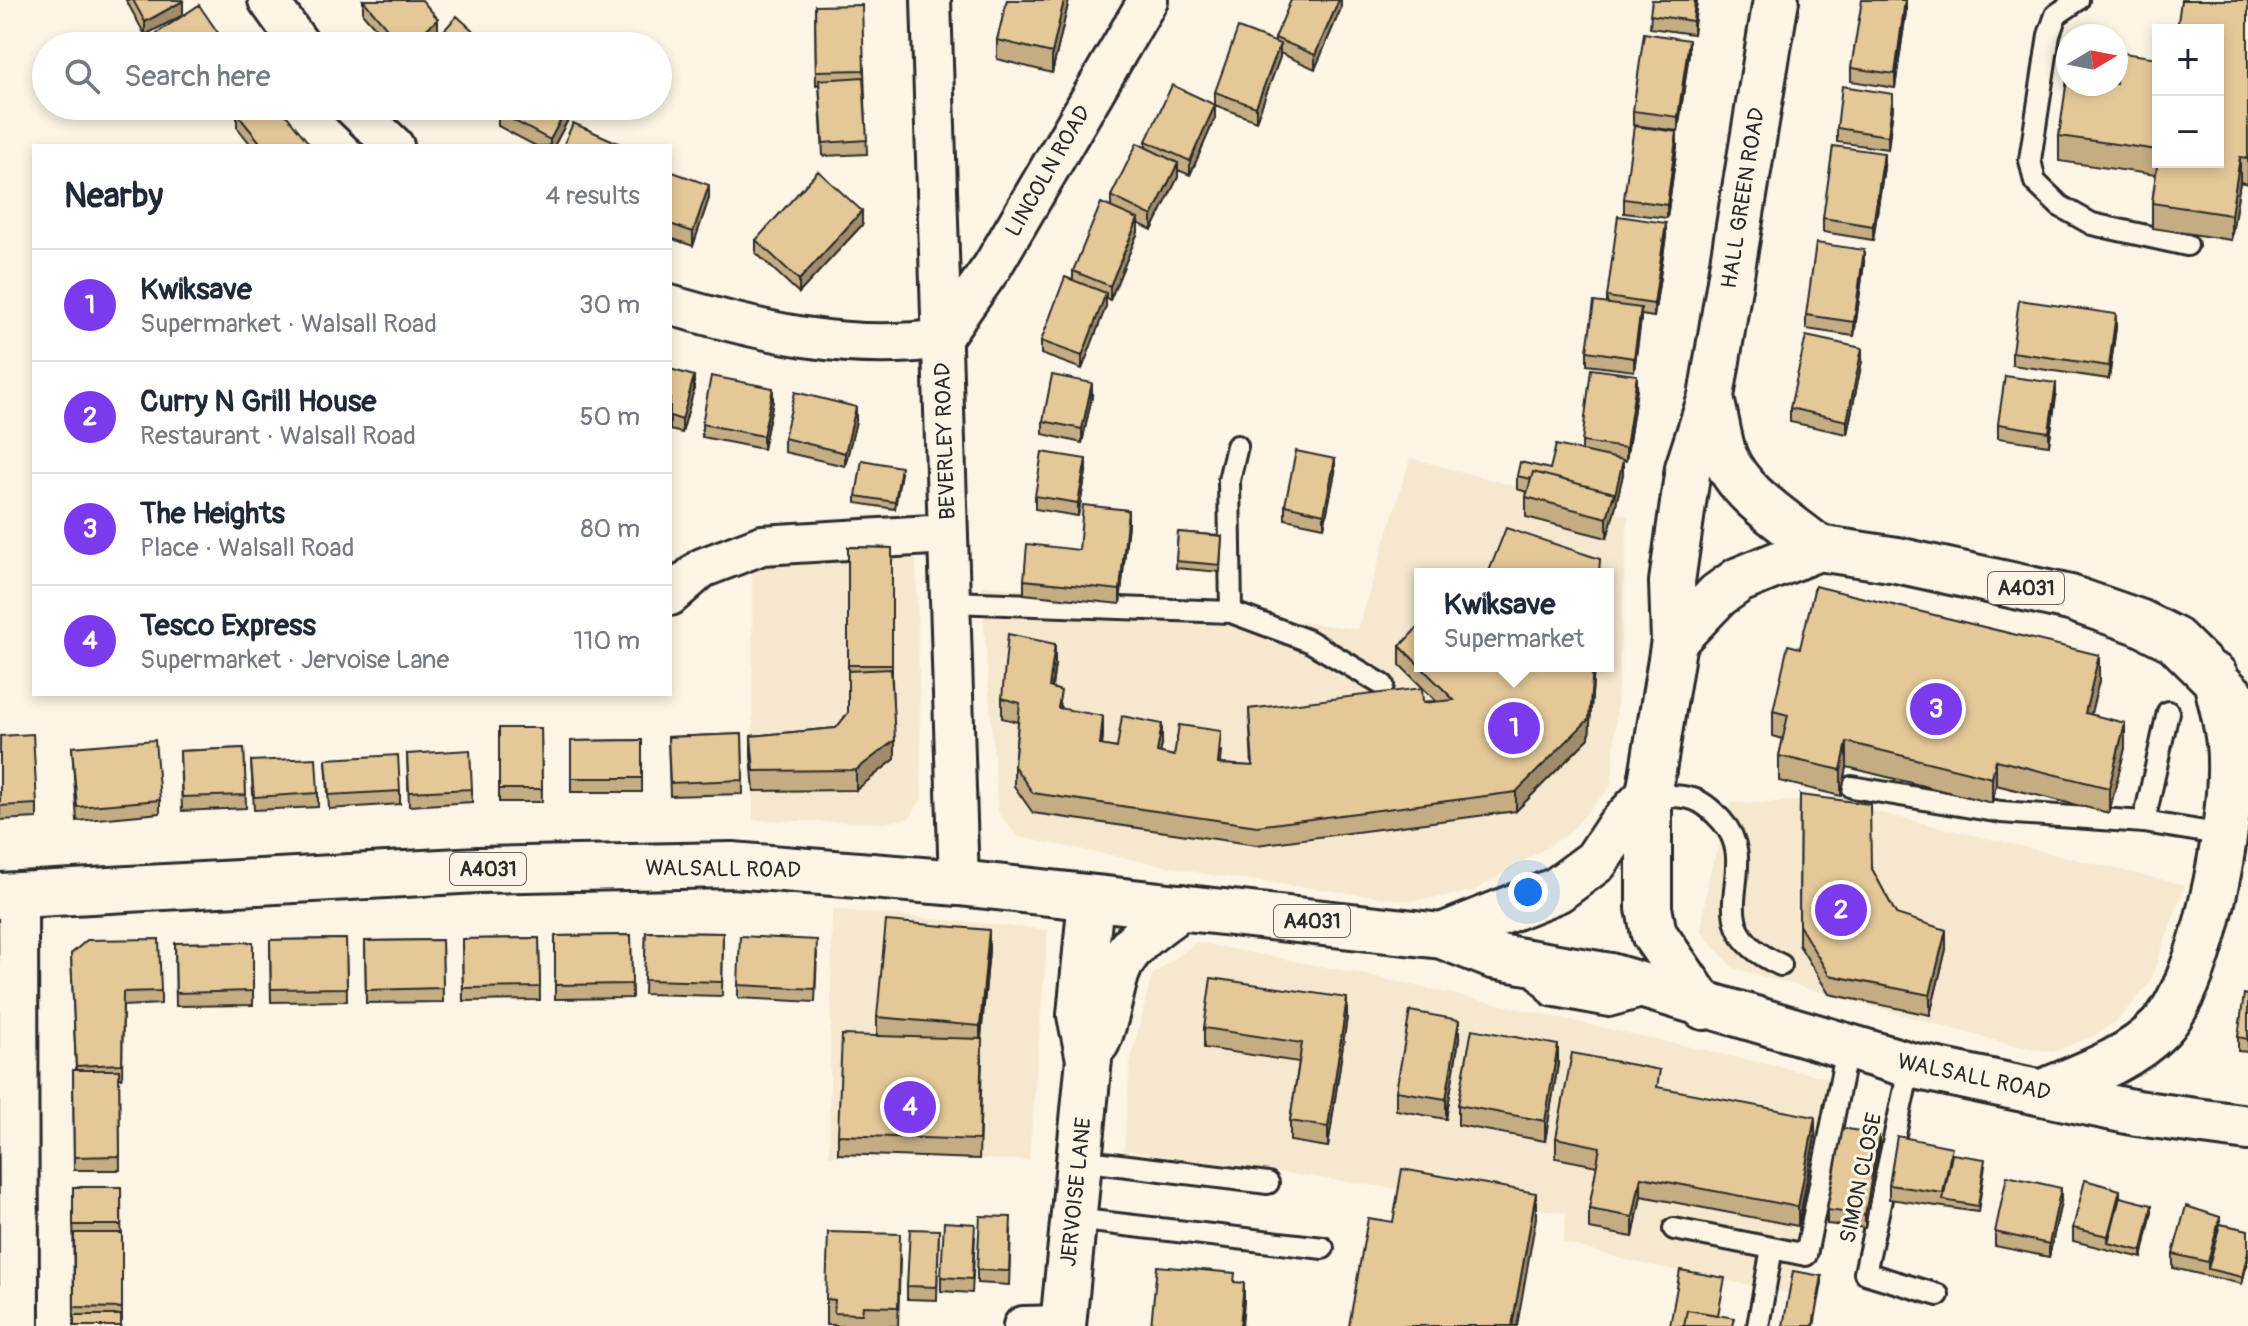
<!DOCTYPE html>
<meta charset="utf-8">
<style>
:root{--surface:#fff;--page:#f6f6f7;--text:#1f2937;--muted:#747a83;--line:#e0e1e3;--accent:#7c3aed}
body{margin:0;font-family:Pangolin,sans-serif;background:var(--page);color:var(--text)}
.controls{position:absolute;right:24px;top:24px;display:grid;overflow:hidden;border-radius:0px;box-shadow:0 4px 12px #0003}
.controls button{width:72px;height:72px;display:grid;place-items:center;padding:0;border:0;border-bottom:2px solid var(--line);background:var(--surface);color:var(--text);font:40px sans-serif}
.compass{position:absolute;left:2056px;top:24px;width:72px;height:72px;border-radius:50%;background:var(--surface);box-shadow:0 4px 12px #0003;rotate:80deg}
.you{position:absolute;left:1528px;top:892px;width:28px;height:28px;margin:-20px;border:6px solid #fff;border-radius:50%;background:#1a73e8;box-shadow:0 0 0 12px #1a73e833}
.badge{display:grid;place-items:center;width:52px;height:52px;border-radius:50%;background:var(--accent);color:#fff;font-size:26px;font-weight:700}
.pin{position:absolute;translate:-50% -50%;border:4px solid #fff;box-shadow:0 2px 8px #0006}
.popup{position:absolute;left:1414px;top:568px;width:200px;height:104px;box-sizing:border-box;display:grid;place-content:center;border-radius:0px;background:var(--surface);filter:drop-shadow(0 2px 6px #0005);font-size:26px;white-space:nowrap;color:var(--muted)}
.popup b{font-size:30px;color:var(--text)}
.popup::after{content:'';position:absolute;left:50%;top:100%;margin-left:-16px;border:16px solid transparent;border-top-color:var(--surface)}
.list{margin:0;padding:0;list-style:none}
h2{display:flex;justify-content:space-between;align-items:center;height:104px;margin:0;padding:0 32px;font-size:34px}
h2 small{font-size:26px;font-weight:400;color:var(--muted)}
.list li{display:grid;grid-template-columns:52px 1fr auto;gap:24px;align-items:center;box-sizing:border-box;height:112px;padding:0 32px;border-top:2px solid var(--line)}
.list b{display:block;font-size:30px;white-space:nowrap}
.list p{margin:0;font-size:26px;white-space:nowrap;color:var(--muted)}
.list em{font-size:26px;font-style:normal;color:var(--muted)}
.icon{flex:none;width:44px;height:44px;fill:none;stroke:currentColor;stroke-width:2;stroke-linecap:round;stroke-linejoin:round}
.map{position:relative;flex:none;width:2248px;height:1326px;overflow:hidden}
.search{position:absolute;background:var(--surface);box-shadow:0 4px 12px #0003;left:32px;top:32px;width:640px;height:88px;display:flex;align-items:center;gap:20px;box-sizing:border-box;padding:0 28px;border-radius:44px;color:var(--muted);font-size:30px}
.panel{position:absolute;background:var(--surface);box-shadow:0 4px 12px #0003;left:32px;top:144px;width:640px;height:552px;border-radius:0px}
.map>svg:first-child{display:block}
.built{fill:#f5e8ce;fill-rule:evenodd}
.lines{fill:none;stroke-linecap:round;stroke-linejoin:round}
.lane-casing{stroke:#2b2b2b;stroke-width:26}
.street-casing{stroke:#2b2b2b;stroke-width:44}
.secondary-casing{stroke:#2b2b2b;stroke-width:50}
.primary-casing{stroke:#2b2b2b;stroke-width:50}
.lane{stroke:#fcf5e5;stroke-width:20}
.street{stroke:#fcf5e5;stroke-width:38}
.secondary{stroke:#fcf5e5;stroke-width:44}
.primary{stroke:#fcf5e5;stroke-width:44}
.wall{fill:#c4ac83;stroke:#2b2b2b;stroke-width:2}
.shaded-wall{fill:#a08c6a;stroke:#2b2b2b;stroke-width:2}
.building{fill:#e4c898;stroke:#2b2b2b;stroke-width:2}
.labels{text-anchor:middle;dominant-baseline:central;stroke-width:6;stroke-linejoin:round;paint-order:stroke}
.shield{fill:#fcf5e5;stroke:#6a6863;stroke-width:2}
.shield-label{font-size:20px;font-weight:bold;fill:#2b2b2b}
.street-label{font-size:22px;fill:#2b2b2b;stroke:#fcf5e5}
</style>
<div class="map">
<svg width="2248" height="1326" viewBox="0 0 2248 1326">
<rect width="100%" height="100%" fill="#fcf5e5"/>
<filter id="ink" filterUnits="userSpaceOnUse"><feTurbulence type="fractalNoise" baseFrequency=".0125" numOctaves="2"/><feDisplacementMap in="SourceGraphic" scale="16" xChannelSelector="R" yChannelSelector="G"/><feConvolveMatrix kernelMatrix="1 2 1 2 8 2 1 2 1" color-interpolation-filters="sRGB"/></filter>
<g filter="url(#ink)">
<path class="built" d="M1410,458L1628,516L1612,785L1567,835L1472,892L1411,901L1211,875L1018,837L998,813L981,585L1358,629ZM1420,574H1608V666H1420Z
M916,556L922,798L910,818L883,823L753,820L752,572L771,564Z
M1826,800L2185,885L2149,984L2119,1019L2092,1037L2053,1052L2011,1045L1733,968L1701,931L1709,875L1732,803Z
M832,909L1048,930L1029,1160L829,1156Z
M1197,942L1376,977L1829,1078L1794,1294L1625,1260L1563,1242L1566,1213L1124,1150L1130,1063L1152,975Z"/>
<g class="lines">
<defs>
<path id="lane" d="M2078,0L2056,15L2049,35L2030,160L2035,182L2060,206L2092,224L2187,245
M1237,446L1229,480L1231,612L1309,641L1383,685
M951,602L1231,612
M2168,712L2144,822L2224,835
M1852,787L2001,812L2144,822
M1649,795C1663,796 1680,795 1693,799C1703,802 1715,813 1722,821C1766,870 1691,926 1781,965
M1527,966L1550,995L1609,1006L1646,996
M1910,1065L1865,1273L1938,1295
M1079,1160L1268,1183
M1074,1219L1323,1248
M1674,1229L1772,1248
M1758,1326L1772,1248L1806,1255L1847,1049"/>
<path id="street" d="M268,0L301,46
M931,0L959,883
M352,106L394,146
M670,305C758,331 850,353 941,339L992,267L1148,0
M670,596L702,568L762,545L948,534
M18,896L19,1326
M1023,1326L1063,1325"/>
<path id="secondary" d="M1711,399C1716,417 1718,437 1724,455C1739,495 1787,522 1818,548
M1674,641L1672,582L1688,468L1711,397L1776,0
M1097,1042C1107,1020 1109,998 1116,975C1125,944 1157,925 1181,907
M1063,1326L1089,1059L1080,1015L1091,898"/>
<path id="primary" d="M0,896L478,870L732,865L959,883L1442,936L1493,956L1610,976L1910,1065L2137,1113L2248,1128
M1442,936L1557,890L1596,861L1618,828L1649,795
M1704,1007L1654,934L1649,908V795L1674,641L1718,595L1739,580L1818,548L1897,560L2070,598L2139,622L2175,640L2248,712
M2043,1092C2083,1075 2129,1060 2160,1028C2204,982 2232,824 2230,760C2230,733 2221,703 2215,676"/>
</defs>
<use href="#lane" class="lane-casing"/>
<use href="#street" class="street-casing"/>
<use href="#secondary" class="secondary-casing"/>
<use href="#primary" class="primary-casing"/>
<use href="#lane" class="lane"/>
<use href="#street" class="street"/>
<use href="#secondary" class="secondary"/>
<use href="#primary" class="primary"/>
</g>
<path class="wall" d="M126,0H182L183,15L145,35Z
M363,0L438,32L423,46H391L363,14Z
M1007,0H1069L1052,73L997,59V40Z
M1341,0V8L1315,69L1280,53V57L1256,121L1215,105V118L1190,175L1178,170V177L1152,230L1138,223V232L1110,300L1106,298V306L1082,369L1041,354V341L1073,280V271L1111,207V196L1146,148V141L1215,105V92L1275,42V38Z
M1652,0H1697L1693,34L1650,28Z
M2248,0V184L2240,182L2231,240L2152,228V203L2156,175L2059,161V136L2158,58V162Z
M815,6L864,70L867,154L823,156L819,84L816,85Z
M1906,12L1895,88L1851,81V68Z
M157,33L227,46H157Z
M1689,53L1678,131L1633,125V111Z
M570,106V116L554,146H536L498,126V112Z
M1893,107L1888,149L1837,142V128Z
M237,114L311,146H252L237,127Z
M1677,146L1667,218L1624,213V199Z
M1884,167L1873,240L1823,232V218Z
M670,171L709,198L693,246L670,238Z
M862,225L799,293L756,253V240Z
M1666,236L1654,317L1641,315L1634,371L1587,365V351L1607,303V297Z
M1864,263L1854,336L1806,329V315Z
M2116,327L2109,379L2012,365V352Z
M1862,361L1847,434L1790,422V408Z
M670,369L694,389L682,433L670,430Z
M1637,389L1626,461H1623V474L1614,513L1607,538L1526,517V497L1527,492L1517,489V476L1550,469L1582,451V442Z
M1092,396L1082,443L1043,434V421Z
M2056,396L2049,445L1998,438V424Z
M773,401L763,449L702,437V424Z
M856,421L845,466L784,452V438Z
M1086,472L1078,516L1035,509V496Z
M1335,472L1324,527L1285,519V505Z
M901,473L895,509L856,503V496Z
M1128,523L1120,604L1024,594V580Z
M1178,532L1222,536L1220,572L1176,568Z
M848,547L892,548V680L895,759L856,790L754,791L751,756V736L836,728L848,713Z
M1400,646L1420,666H1594L1589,738L1516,811L1257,845L1033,813L1014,786V766L1018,722L1002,718V698L1055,664L1052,688L1061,708L1103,735L1102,746L1117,748L1162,744L1160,753L1174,756L1221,751L1220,764L1252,766L1249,709L1436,701L1400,665Z
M1800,648L2099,681L2090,714L2125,748L2109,813L1996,785L1992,803L1847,767L1841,796L1779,781V756L1783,739L1773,736V711Z
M499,728H541L542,802H499Z
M742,734L743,794L670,796L668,737Z
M0,736L37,804V818L0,820Z
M642,740V792H571V741Z
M72,747L160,800V813L77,821Z
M244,748L246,808L182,811L180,751Z
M407,754L472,789V802L409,806Z
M326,759L400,791V804L329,809Z
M251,761L318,793V807L254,810Z
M1800,795L1871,867L1896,914L1946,949L1930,1015L1829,994L1799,945Z
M646,932L723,933L722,996L644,994Z
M631,935L632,998L555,999V936Z
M539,938L540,1000L463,1001L462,939Z
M346,939L347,1001L271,1002L270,940Z
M442,940L443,1002L366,1003L365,941Z
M253,942V1005L176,1006L175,943Z
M989,950L981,1039L982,1059L979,1159L838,1154V1135L877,1036V1017Z
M817,953L815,1002L738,998V985Z
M71,954L161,991V1004L123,1006L122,1078H119L120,1170H74L73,1070H76Z
M2248,995V1052L2238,1051V1037Z
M1347,1017L1328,1147L1290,1141V1121L1299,1062L1204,1048V1028Z
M1459,1039L1446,1119L1396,1110V1091Z
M1558,1064L1545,1141L1458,1125V1105Z
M1660,1088L1815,1136L1798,1226L1641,1196L1633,1237L1589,1229V1209L1597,1166L1556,1158V1138Z
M1879,1148L1865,1228L1827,1224V1210Z
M1952,1154L1985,1166L1978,1212L1889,1199V1185Z
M73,1187H121L122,1321L74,1326Z
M2120,1197L2152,1211L2142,1258L2073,1241V1228Z
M2061,1202L2049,1257L1995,1246V1232Z
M2220,1224L2248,1230V1258L2242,1284L2173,1268V1254Z
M939,1230L937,1300L907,1299V1286Z
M1011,1231L1009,1285L977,1283V1270Z
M975,1238L972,1293L941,1291V1277Z
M900,1259L898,1326H834V1325H826V1299Z"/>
<path class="shaded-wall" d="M1064,0H1069L1052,73V53Z
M1339,0H1341V8L1315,69V55Z
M1695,0H1697L1693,34V21Z
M1906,0V12L1895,88V74Z
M183,1V15L145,35V22Z
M438,19V32L423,46H407Z
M1689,40V53L1678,131V117Z
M1280,44V57L1256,121V107Z
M1893,94V107L1888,149V136Z
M1215,105V118L1190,175V161Z
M568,106H570V116L554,146H550V140Z
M1677,132V146L1667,218V205Z
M1884,153V167L1873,240V226Z
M2240,157V182L2231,240V215Z
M1178,163V177L1152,230V216Z
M709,185V198L693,246V232Z
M862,211V225L799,293V280Z
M1138,219V232L1110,300V286Z
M1666,223V236L1654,317V304Z
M1864,250V263L1854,336V322Z
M1106,293V306L1082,369V356Z
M1641,308V321L1634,371V358Z
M2116,314V327L2109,379V366Z
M1862,348V361L1847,434V421Z
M1637,375V389L1626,461V448Z
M694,376V389L682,433V420Z
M1092,383V396L1082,443V429Z
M2056,383V396L2049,445V432Z
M773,388V401L763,449V436Z
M856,407V421L845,466V453Z
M1086,459V472L1078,516V503Z
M1335,459V472L1324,527V514Z
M1623,460V474L1614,513L1607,538V518Z
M1128,510V523L1120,604V590Z
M1055,644V664L1049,706V687Z
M2099,655V681L2085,738V713Z
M1593,666H1594L1589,738L1516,811V792Z
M1103,716V735L1100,765V745Z
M2125,723V748L2109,813V788Z
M1162,724V744L1157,772V752Z
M895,740V759L856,790V770Z
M1847,742V767L1841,796V770Z
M1996,760V785L1992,803V778Z
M989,930V950L980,1046V1026Z
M1946,930V949L1930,1015V995Z
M1347,998V1017L1328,1147V1127Z
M1459,1020V1039L1446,1119V1099Z
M1558,1045V1064L1545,1141V1121Z
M1815,1117V1136L1798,1226V1207Z
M1879,1135V1148L1865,1228V1215Z
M1641,1177V1196L1633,1237V1217Z
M2061,1188V1202L2049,1257V1244Z
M2120,1190V1204L2108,1243V1236Z
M1536,1193V1218L1517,1326H1512Z
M2152,1205V1211L2142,1258V1251Z
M2220,1217V1230L2208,1269V1262Z
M2248,1252V1258L2242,1284V1277Z
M1822,1276V1283L1814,1326H1813Z
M1244,1283V1302L1242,1326H1240Z"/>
<path class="building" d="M133,0H182L183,1L145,22Z
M363,0H422L438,19L407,46H402Z
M1007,0H1064L1052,53L997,40Z
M1291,0H1339L1315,55L1275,38Z
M1652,0H1695L1693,21L1650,15Z
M1862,0H1905L1895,74L1851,68Z
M2181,0H2248V158L2240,157L2231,215L2152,203L2158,159V162H2218V30H2177Z
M199,5L227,46H166L157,33Z
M862,5L864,70L816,71L815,6Z
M457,16L490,46H430Z
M1238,28L1280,44L1256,107L1215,92Z
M1644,33L1689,40L1678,117L1633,111Z
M2116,52L2158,58V150L2059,136L2068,72V84H2116Z
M863,77L867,140L823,143L819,80Z
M1172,85L1215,105L1190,161L1146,141Z
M1842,86L1893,94L1888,136L1837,128Z
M246,106H279L311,146H263L237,114Z
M502,106H568L550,140L498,112Z
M573,123L625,146H563Z
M1634,126L1677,132L1667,205L1624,199Z
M1137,143L1178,163L1152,216L1111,196Z
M1833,146L1884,153L1873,226L1823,218Z
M670,171L709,185L693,232L670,224Z
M818,171L862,211L799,280L756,240Z
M1101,203L1138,219L1110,286L1073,271Z
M1618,216L1666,223L1654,304L1607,297Z
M1816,243L1864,250L1854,322L1806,315Z
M1065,277L1106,293L1082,356L1041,341Z
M2019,300L2116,314L2109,366L2012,352Z
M1594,302L1641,308L1634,358L1587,351Z
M1806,336L1862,348L1847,421L1790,408Z
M670,369L694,376L682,420L670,416Z
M1591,369L1637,375L1626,448L1582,442Z
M1052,375L1092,383L1082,429L1043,421Z
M711,376L773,388L763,436L702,424Z
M2005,376L2056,383L2049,432L1998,424Z
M795,392L856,407L845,453L784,438Z
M1556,445L1623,460L1614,499V493L1533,472L1531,479L1517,476L1520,462L1550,469Z
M1296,451L1335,459L1324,514L1285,505Z
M1042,452L1086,459L1078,503L1035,496Z
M862,460L901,467L895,502L856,496Z
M1533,472L1614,493L1607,518L1526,497Z
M1083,505L1128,510L1120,590L1024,580L1027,544L1079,550Z
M1506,528L1600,559L1599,574H1488Z
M1178,532L1222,536L1220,565L1176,561Z
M848,547L892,548V665H848Z
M1815,586L2099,655L2085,713L2125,723L2109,788L1996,760L1992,778L1847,742L1841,770L1779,756L1788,715L1773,711L1788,645L1800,648Z
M1420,625V666L1400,646Z
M1008,634L1055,644L1049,687L1061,691L1058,708L1103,716L1100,745L1117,748L1122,716L1162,724L1157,752L1174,756L1179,725L1221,731L1218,764L1253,766L1249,709L1422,688L1423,703L1454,700L1420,666H1593L1589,719L1516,792L1257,826L1033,793L1014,766L1020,703L1002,698Z
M891,669L895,740L856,770L754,771L751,736L836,728L848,713V671Z
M499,728H541L542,789H499Z
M33,734L37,804L0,806V736Z
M742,734L743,780L670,783L668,737Z
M155,740L160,800L77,807L72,747Z
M642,740V778H571V741Z
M244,748L246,795L182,797L180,751Z
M470,750L472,789L409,792L407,754Z
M398,755L400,791L329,795L326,759Z
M316,758L318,793L254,797L251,761Z
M1800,795L1870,804L1871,867L1896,914L1946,930L1930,995L1829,975L1799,925Z
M886,921L989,930L980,1026L877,1017Z
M646,932L723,933L722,982L644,980Z
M631,935L632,984L555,985V936Z
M740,936L817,940L815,989L738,985Z
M539,938L540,987L463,988L462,939Z
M159,939L161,991L123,992L122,1064L76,1066L71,954L87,940Z
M346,939L347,988L271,989L270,940Z
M442,940L443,988L366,990L365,941Z
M253,942V991L176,993L175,943Z
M1211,978L1347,998L1328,1127L1290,1121L1302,1043L1204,1028Z
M2244,994L2248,995V1039L2238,1037Z
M1410,1011L1459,1020L1446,1099L1396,1091Z
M1472,1029L1558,1045L1545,1121L1458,1105Z
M842,1035L982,1039L979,1140L838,1135Z
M1572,1053L1660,1070L1657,1087L1815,1117L1798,1207L1641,1177L1633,1217L1589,1209L1600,1147L1556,1138Z
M73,1070H119L120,1156L74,1157Z
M1843,1128L1879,1135L1865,1215L1827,1210Z
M1897,1136L1952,1147L1943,1193L1889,1185Z
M1952,1154L1985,1159L1978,1206L1943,1200Z
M1402,1169L1536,1193L1512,1326H1349L1368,1218L1393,1222Z
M2007,1176L2061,1188L2049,1244L1995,1232Z
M2085,1180L2120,1190L2108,1236L2073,1228Z
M73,1187H121V1225H73Z
M2120,1197L2152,1205L2142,1251L2108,1243Z
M2186,1206L2220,1217L2208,1262L2173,1254Z
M980,1216L1011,1217L1009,1271L977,1270Z
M944,1222L975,1224L972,1279L941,1277Z
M2220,1224L2248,1230V1252L2242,1277L2208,1269Z
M910,1229L939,1230L937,1287L907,1286Z
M828,1232L900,1234L898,1307L863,1306L862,1314L834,1313L835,1300L826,1299Z
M74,1233H122V1308L74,1307Z
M1157,1266L1235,1273L1234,1282L1244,1283L1240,1326H1151Z
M1680,1270L1725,1278L1718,1315L1687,1310L1684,1326H1670Z
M1793,1271L1822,1276L1813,1326H1783Z
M1687,1310L1735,1318L1733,1326H1684Z
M74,1315H121V1326H74Z"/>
</g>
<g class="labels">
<g class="shield">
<rect x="1988" y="572" width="76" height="32" rx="6"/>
<rect x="450" y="853" width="76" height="32" rx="6"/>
<rect x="1274" y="905" width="76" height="32" rx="6"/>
</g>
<g class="shield-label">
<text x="2026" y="588">A4031</text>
<text x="488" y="869">A4031</text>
<text x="1312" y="921">A4031</text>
</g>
<g class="street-label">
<text transform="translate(1048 171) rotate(-60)">LINCOLN ROAD</text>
<text transform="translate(1743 198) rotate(-81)">HALL GREEN ROAD</text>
<text transform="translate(945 441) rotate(-92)">BEVERLEY ROAD</text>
<text transform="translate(723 869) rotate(1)">WALSALL ROAD</text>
<text transform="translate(1974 1077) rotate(12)">WALSALL ROAD</text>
<text transform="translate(1861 1178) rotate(-78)">SIMON CLOSE</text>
<text transform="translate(1076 1192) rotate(-84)">JERVOISE LANE</text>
</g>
</g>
</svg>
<div class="controls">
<button>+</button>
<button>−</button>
</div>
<svg class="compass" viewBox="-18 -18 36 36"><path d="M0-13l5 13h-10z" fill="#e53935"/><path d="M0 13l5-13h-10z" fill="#747a83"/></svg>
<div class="you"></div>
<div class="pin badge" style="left:1514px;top:728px">1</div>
<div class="popup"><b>Kwiksave</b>Supermarket</div>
<div class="pin badge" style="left:1841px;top:910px">2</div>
<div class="pin badge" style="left:1936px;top:709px">3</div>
<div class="pin badge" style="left:910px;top:1107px">4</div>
<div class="search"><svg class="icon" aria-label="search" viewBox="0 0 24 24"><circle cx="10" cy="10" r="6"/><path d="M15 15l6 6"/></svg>Search here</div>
<section class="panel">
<h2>Nearby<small>4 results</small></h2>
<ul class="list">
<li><span class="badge">1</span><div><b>Kwiksave</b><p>Supermarket · Walsall Road</p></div><em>30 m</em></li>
<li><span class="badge">2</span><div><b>Curry N Grill House</b><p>Restaurant · Walsall Road</p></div><em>50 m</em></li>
<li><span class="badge">3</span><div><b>The Heights</b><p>Place · Walsall Road</p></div><em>80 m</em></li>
<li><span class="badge">4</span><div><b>Tesco Express</b><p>Supermarket · Jervoise Lane</p></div><em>110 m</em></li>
</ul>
</section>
</div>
